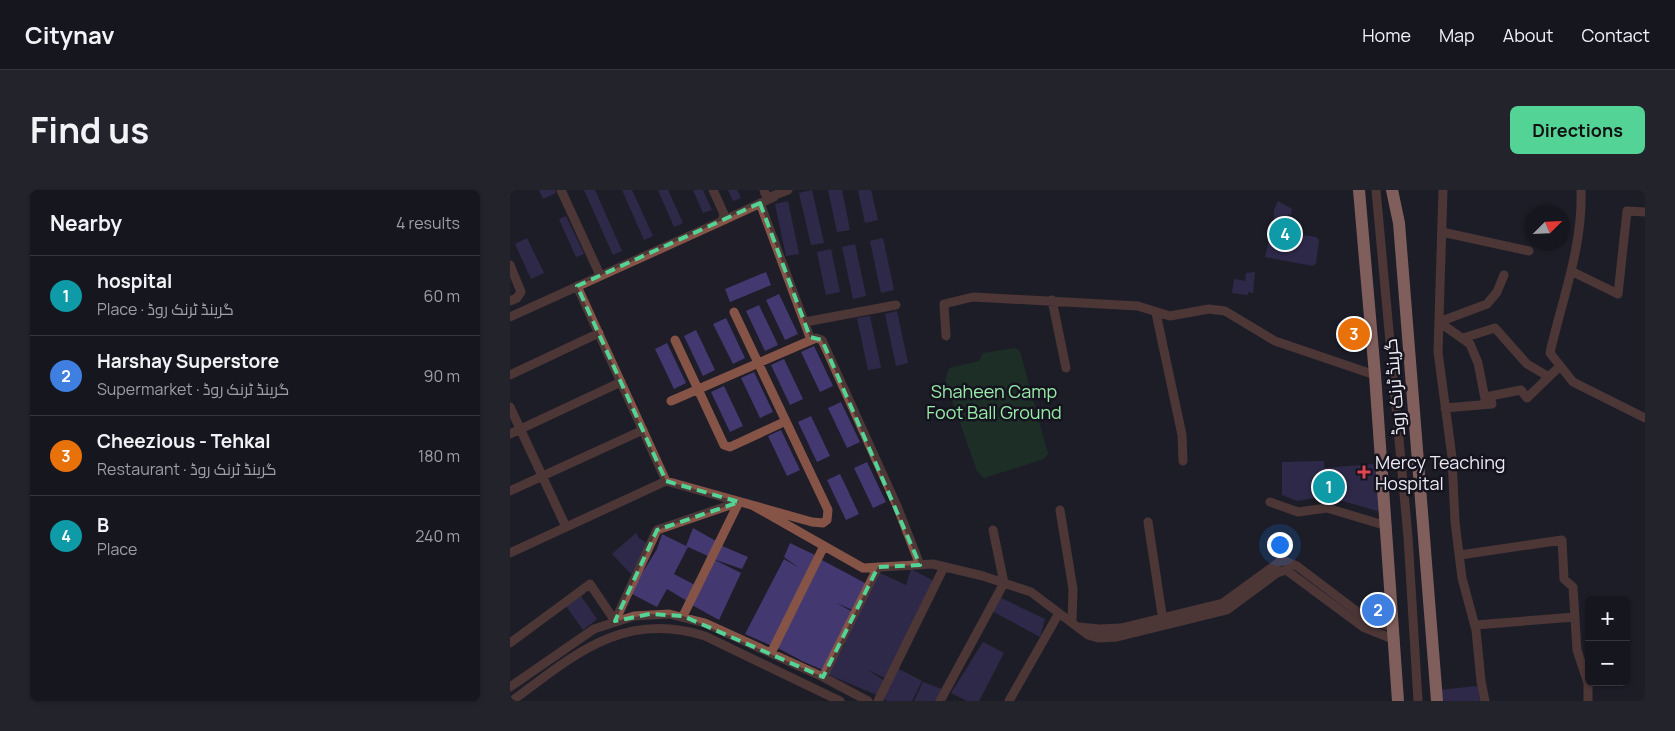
<!DOCTYPE html>
<meta charset="utf-8">
<style>
:root{--surface:#16161e;--page:#23232b;--text:#f1f3f6;--muted:#9e9fa4;--line:#35353c;--accent:#53d396}
body{margin:0;font-family:Manrope,Cairo,sans-serif;background:var(--page);color:var(--text)}
.controls{position:absolute;right:15px;bottom:15px;display:grid;overflow:hidden;border-radius:8px;box-shadow:0 1px 4px #0004}
.controls button{width:45px;height:45px;display:grid;place-items:center;padding:0;border:0;border-bottom:1px solid var(--line);background:var(--surface);color:var(--text);font:25px sans-serif}
.compass{position:absolute;left:1015px;top:15px;width:45px;height:45px;border-radius:50%;background:var(--surface);box-shadow:0 1px 4px #0004;rotate:66deg}
.you{position:absolute;left:769px;top:354px;width:18px;height:18px;margin:-12px;border:4px solid #fff;border-radius:50%;background:#1a73e8;box-shadow:0 0 0 8px #1a73e833}
.badge{display:grid;place-items:center;width:32px;height:32px;border-radius:50%;background:var(--accent);color:#fff;font-size:16px;font-weight:700}
.pin{position:absolute;translate:-50% -50%;border:2px solid #fff;box-shadow:0 1px 5px #0006}
.list{margin:0;padding:0;list-style:none}
h2{display:flex;justify-content:space-between;align-items:center;height:65px;margin:0;padding:0 20px;font-size:21px}
h2 small{font-size:16px;font-weight:400;color:var(--muted)}
.list li{display:grid;grid-template-columns:32px 1fr auto;gap:15px;align-items:center;box-sizing:border-box;height:80px;padding:0 20px;border-top:1px solid var(--line)}
.list b{display:block;font-size:19px;white-space:nowrap}
.list p{margin:0;font-size:16px;white-space:nowrap;color:var(--muted)}
.list em{font-size:16px;font-style:normal;color:var(--muted)}
.map{position:relative;flex:none;width:1135px;height:511px;overflow:hidden;border-radius:8px}
header{display:flex;align-items:center;gap:30px;box-sizing:border-box;height:70px;padding:0 25px;background:var(--surface);border-bottom:1px solid var(--line)}
header strong{font-size:24px}
nav{display:flex;gap:28px;margin-inline-start:auto;font-size:18px}
.intro{display:flex;align-items:center;justify-content:space-between;box-sizing:border-box;height:120px;padding:0 30px}
h1{margin:0;font-size:35px}
.button{padding:12px 22px;border-radius:8px;background:var(--accent);color:#111;font-size:18px;font-weight:700}
main{display:flex;gap:30px;padding:0 30px}
aside{flex:1;background:var(--surface);border-radius:8px;box-shadow:0 1px 4px #0004}
.map>svg:first-child{display:block}
.green{fill:#1d4326}
.building{fill:#443871}
.lines{fill:none;stroke-linecap:round;stroke-linejoin:round}
.minor{stroke:#855447;stroke-width:9}
.highway{stroke:#f8ae9a;stroke-width:12}
.marked{fill:none;stroke:#53d396;stroke-width:4;stroke-dasharray:10 6;stroke-linejoin:round}
.health-dot{fill:#e0444e;stroke:#15141e;stroke-width:2}
.labels{text-anchor:middle;dominant-baseline:central;stroke-width:5;stroke-linejoin:round;paint-order:stroke}
.street-label{font-size:18px;fill:#ebeaf2;stroke:#15141e}
.park-label{font-size:18px;fill:#98eca9;stroke:#15141e}
.poi-label{font-size:18px;fill:#ebeaf2;stroke:#15141e;text-anchor:start}
</style>
<header>
<strong>Citynav</strong>
<nav><a>Home</a><a>Map</a><a>About</a><a>Contact</a></nav>
</header>
<div class="intro"><h1>Find us</h1><a class="button">Directions</a></div>
<main>
<aside>
<h2>Nearby<small>4 results</small></h2>
<ul class="list">
<li><span class="badge" style="background:#0f9aa8">1</span><div><b>hospital</b><p>Place · گرینڈ ٹرنک روڈ</p></div><em>60 m</em></li>
<li><span class="badge" style="background:#3f7fe0">2</span><div><b>Harshay Superstore</b><p>Supermarket · گرینڈ ٹرنک روڈ</p></div><em>90 m</em></li>
<li><span class="badge" style="background:#e8710a">3</span><div><b>Cheezious - Tehkal</b><p>Restaurant · گرینڈ ٹرنک روڈ</p></div><em>180 m</em></li>
<li><span class="badge" style="background:#0f9aa8">4</span><div><b>B</b><p>Place</p></div><em>240 m</em></li>
</ul>
</aside>
<div class="map">
<svg width="1135" height="511" viewBox="0 0 1135 511">
<rect width="100%" height="100%" fill="#1e1d28"/>
<path class="green" d="M505,158L510,161L538,264L534,269L474,288L467,281L435,190L439,178L469,171L473,163Z"/>
<path class="building" d="M29,0H45L46,3L33,9Z
M74,0H85L112,61L103,65Z
M112,0H122L143,46L134,50Z
M148,0H158L173,33L164,37Z
M183,0H193L202,20L193,23Z
M218,0H227L231,8L223,11Z
M302,0L314,53L301,55L289,3Z
M318,0H332L340,40L327,42Z
M348,0H361L368,30L355,33Z
M278,11L289,64L276,66L265,14Z
M768,11L782,19L781,25L778,24L777,33L781,34L780,43L806,47L809,50L806,73L803,76L755,67L764,29V20Z
M56,26L74,64L66,67L49,29Z
M17,48L34,83L21,89L5,54Z
M373,48L384,100L371,103L360,51Z
M345,54L356,106L343,109L332,57Z
M321,59L330,102L316,105L307,62Z
M256,82L261,95L220,112L215,99Z
M745,82L743,103L738,102V105L722,103L724,89L735,91L736,83Z
M269,104L288,144L275,150L256,110Z
M249,115L268,155L255,161L236,121Z
M387,121L398,173L386,176L375,124Z
M360,126L371,178L358,180L347,128Z
M216,128L235,168L223,174L203,134Z
M853,135L849,154L838,149V142Z
M186,140L205,180L193,186L174,146Z
M157,153L176,193L164,199L145,159Z
M304,156L323,196L310,202L291,162Z
M274,169L293,209L280,215L261,175Z
M244,182L263,222L250,228L231,188Z
M214,196L233,236L220,242L201,202Z
M331,212L350,252L337,258L318,218Z
M301,226L320,266L307,272L288,232Z
M271,240L290,280L277,286L258,246Z
M814,271V278L865,274L871,322L815,306L787,311L772,305V272Z
M357,272L376,312L363,318L344,278Z
M330,284L349,324L336,330L317,290Z
M183,338L206,351L198,366L178,357L164,384L185,395L177,411L157,399L147,417L120,403L147,359L152,344L176,356Z
M126,343L129,348L138,354L121,384L102,364Z
M280,353L305,365L262,456L235,444L274,369L289,378L274,367Z
M210,355L238,367L232,379L203,369Z
M203,369L231,383L209,430L182,415Z
M310,369L357,394L343,420L326,413L343,422L315,481L292,471L266,457Z
M401,379L424,391L375,488L356,479L375,491L369,506L317,484L336,453L333,451L368,382L396,395Z
M71,406L87,429L73,440L56,416Z
M489,407L535,429L530,447L482,421Z
M473,452L494,463L469,511H457L441,503Z
M387,478L412,491L402,511H378L371,508Z
M413,492L432,499L428,511H404Z
M968,496L970,511H929V500Z"/>
<g class="lines">
<path class="minor" d="M51,0L90,85
M254,0L255,4L260,7L278,0
M866,0L898,347L908,511
M933,0L928,162L942,267L945,332L952,388L966,440L971,491L975,511
M1071,0C1073,57 1052,109 1040,163L1063,192L1135,228
M250,13L301,150
M212,31L264,7
M932,42L1019,61
M0,75L11,102L7,108L0,111
M1063,82L1108,104L1117,21L1135,22
M67,96L156,291
M542,110L556,178
M646,123L672,245L673,271
M0,127L212,31L214,24L203,0
M295,132L386,115
M929,132L960,154L968,173L976,214
M929,132L977,114L987,102L994,85
M436,146L434,114L463,107L628,116L660,126L699,119L715,121L765,151L865,185
M953,148L985,138L1017,174L1039,187
M165,150L214,255L220,257L276,231
M0,185L89,143
M161,211L306,148L312,150L387,316L410,375
M0,217L56,337
M935,218L982,214L980,206L1011,200L1017,208L1050,176
M0,244L111,192
M0,301L133,240
M760,312L788,322L817,318L877,336
M242,315L353,378L423,374L473,386L521,402L578,445L588,448L607,447L717,420L767,383L776,380L853,437L885,450
M550,320L563,399L562,432
M638,332L653,431
M0,363L156,291L302,332L313,333L317,330L318,320L224,122
M950,365L1052,350L1054,389L1063,397L1067,460L1078,493V511
M173,426L229,312
M105,431L147,340L229,312
M965,435L1065,427
M569,437L589,439L611,438L713,413L772,370L787,376L857,429L884,438
M0,453L80,394L105,431
M261,463L314,356
M313,487L368,377
M0,497L84,439L124,426L159,424L195,433L313,487L358,511
M2,511C64,465 113,420 195,446L330,511
M368,511L434,377
M430,511L494,393L483,340
M499,511L549,423"/>
<path class="highway" d="M849,0L865,185L888,511
M882,0L889,33L927,511"/>
</g>
<path d="M0 0H1135V511H0ZM250,13L300,147L312,150L410,375L368,377L313,487L173,426L140,424L105,431L147,340L229,312L156,291L67,96Z" fill="#1e1d28" fill-opacity=".55" fill-rule="evenodd"/>
<path class="marked" d="M250,13L300,147L312,150L410,375L368,377L313,487L173,426L140,424L105,431L147,340L229,312L156,291L67,96Z"/>
<path class="health-dot" d="M851.5 274.5h5v5h5v5h-5v5h-5v-5h-5v-5h5z"/>
<g class="labels">
<g class="street-label">
<text transform="translate(884 197) rotate(-95)">گرینڈ ٹرنک روڈ</text>
</g>
<g class="park-label">
<text x="484" y="201">Shaheen Camp<tspan x="484" dy="21">Foot Ball Ground</tspan></text>
</g>
<g class="poi-label">
<text x="865" y="272">Mercy Teaching<tspan x="865" dy="21">Hospital</tspan></text>
</g>
</g>
</svg>
<div class="controls">
<button>+</button>
<button>−</button>
</div>
<svg class="compass" viewBox="-18 -18 36 36"><path d="M0-13l5 13h-10z" fill="#e53935"/><path d="M0 13l5-13h-10z" fill="#9e9fa4"/></svg>
<div class="you"></div>
<div class="pin badge" style="left:819px;top:297px;background:#0f9aa8">1</div>
<div class="pin badge" style="left:868px;top:420px;background:#3f7fe0">2</div>
<div class="pin badge" style="left:844px;top:144px;background:#e8710a">3</div>
<div class="pin badge" style="left:775px;top:44px;background:#0f9aa8">4</div>
</div>
</main>
